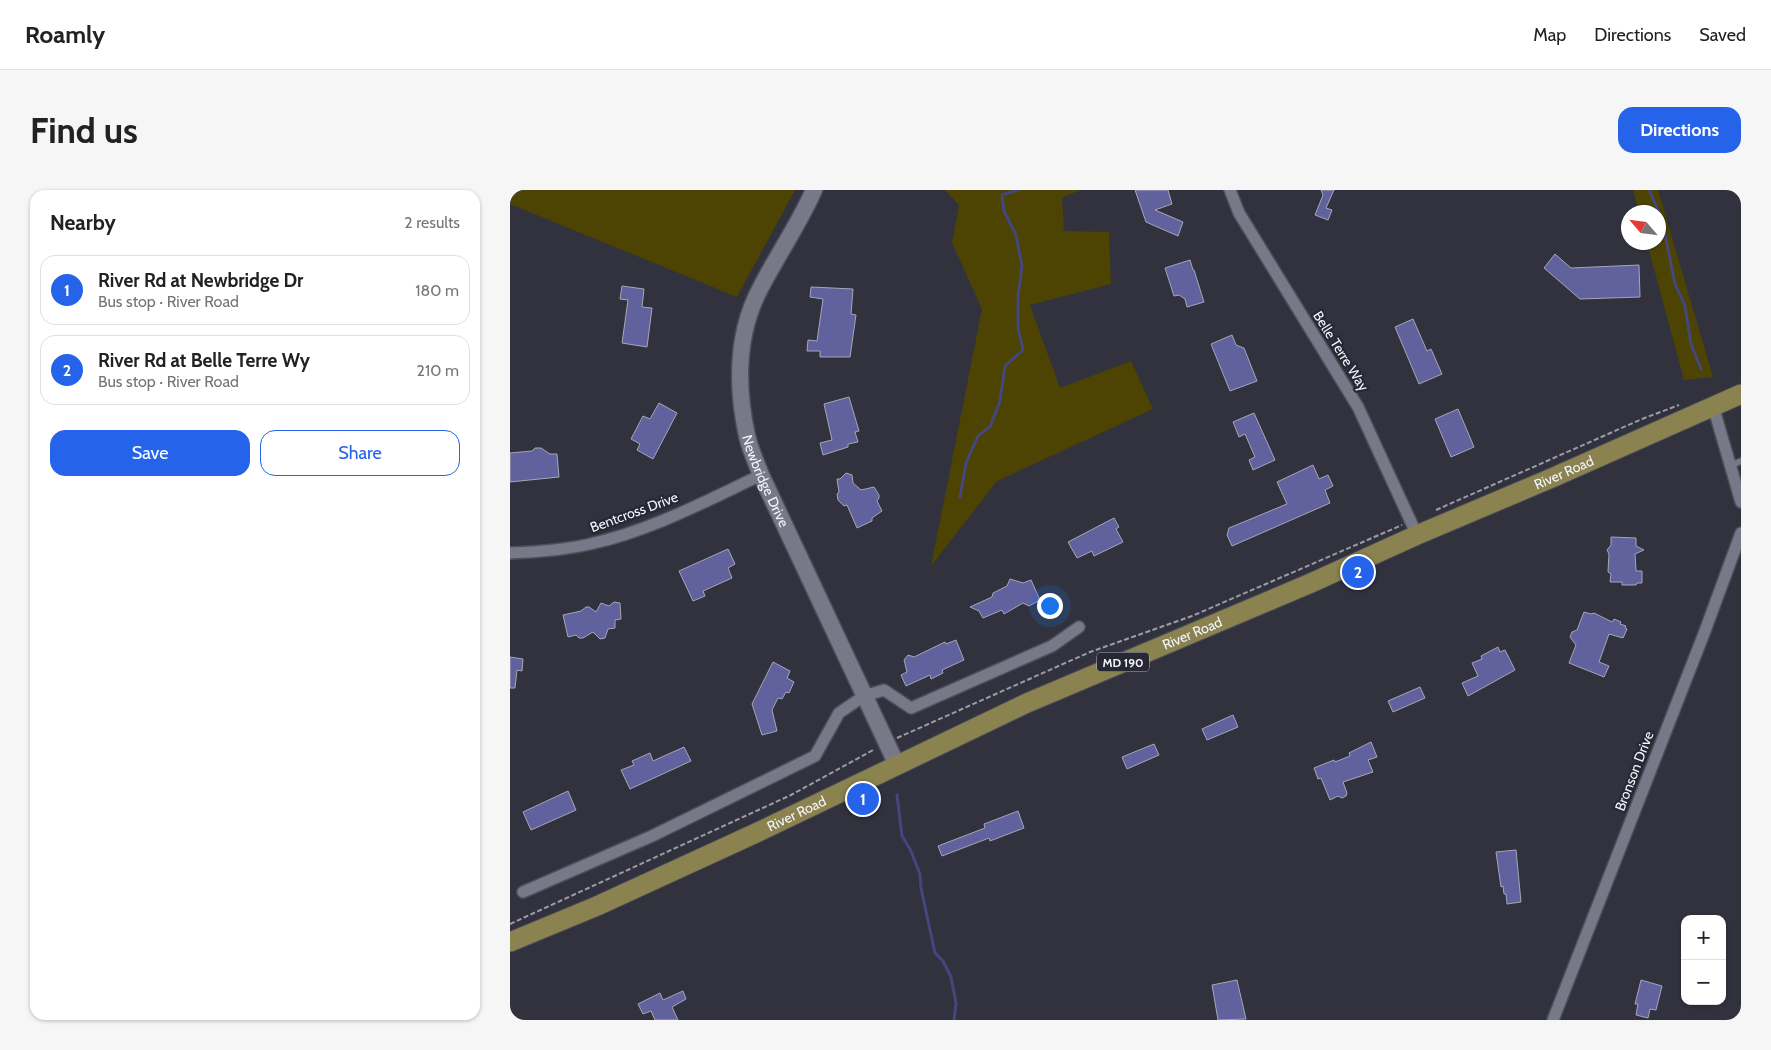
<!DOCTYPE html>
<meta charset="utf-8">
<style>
:root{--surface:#fff;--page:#f6f6f6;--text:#222;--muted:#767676;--line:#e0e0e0;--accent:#2563eb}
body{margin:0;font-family:Cabin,sans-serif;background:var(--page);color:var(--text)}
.controls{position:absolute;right:15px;bottom:15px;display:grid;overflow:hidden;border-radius:10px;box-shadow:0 1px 4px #0004}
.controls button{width:45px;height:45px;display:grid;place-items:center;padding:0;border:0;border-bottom:1px solid var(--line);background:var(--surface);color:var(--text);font:25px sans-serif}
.compass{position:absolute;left:1111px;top:15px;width:45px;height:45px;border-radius:50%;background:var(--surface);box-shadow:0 1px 4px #0004;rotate:298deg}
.you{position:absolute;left:539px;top:415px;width:18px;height:18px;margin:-12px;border:4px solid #fff;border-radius:50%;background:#1a73e8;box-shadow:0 0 0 8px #1a73e833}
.badge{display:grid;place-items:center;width:32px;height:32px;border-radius:50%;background:var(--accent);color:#fff;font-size:16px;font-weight:700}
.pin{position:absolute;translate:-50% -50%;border:2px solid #fff;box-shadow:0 1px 5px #0006}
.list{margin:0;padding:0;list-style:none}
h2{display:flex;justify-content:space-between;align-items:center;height:65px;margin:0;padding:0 20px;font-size:21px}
h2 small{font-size:16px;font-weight:400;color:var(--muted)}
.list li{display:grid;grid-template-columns:32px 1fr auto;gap:15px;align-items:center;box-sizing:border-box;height:70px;margin:0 10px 10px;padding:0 10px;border:1px solid var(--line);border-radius:15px}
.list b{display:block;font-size:19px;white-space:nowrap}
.list p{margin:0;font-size:16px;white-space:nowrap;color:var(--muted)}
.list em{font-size:16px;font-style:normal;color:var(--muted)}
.actions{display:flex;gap:10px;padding:15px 20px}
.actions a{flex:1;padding:11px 0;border:1px solid var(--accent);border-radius:15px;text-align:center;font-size:18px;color:var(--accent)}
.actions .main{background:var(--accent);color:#fff}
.map{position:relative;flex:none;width:1231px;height:830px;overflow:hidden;border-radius:15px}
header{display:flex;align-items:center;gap:30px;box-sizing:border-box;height:70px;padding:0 25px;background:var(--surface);border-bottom:1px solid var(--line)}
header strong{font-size:24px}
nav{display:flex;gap:28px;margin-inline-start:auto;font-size:18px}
.intro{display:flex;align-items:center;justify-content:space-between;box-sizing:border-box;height:120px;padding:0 30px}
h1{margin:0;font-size:35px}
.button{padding:12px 22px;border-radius:15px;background:var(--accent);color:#fff;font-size:18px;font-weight:700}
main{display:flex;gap:30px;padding:0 30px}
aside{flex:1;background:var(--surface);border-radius:15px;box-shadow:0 1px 4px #0004}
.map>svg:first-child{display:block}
.green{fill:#4d4302}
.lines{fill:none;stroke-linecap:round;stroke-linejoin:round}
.stream{stroke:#46467f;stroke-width:3}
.building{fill:#60619d;stroke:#a6a7b6}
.lane-casing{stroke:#4d4e59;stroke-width:8}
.street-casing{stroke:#4d4e59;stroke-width:14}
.secondary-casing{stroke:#4d4e59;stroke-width:19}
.primary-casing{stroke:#4d4e59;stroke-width:21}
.path{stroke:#9b9ca6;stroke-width:2;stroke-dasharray:5 2.5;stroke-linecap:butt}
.lane{stroke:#787988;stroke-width:5.5}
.street{stroke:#787988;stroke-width:11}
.secondary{stroke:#787988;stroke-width:16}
.primary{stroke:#8b834f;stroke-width:19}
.labels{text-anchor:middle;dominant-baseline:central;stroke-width:4.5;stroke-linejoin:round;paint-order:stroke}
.shield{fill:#272834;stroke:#b6b7c0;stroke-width:1}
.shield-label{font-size:12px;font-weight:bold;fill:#f3f4fc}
.street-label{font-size:14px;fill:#f3f4fc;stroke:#272834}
</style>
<header>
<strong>Roamly</strong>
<nav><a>Map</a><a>Directions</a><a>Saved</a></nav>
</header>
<div class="intro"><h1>Find us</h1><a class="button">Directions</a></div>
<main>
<aside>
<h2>Nearby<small>2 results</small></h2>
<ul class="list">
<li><span class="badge">1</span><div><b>River Rd at Newbridge Dr</b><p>Bus stop · River Road</p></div><em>180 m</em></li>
<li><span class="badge">2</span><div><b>River Rd at Belle Terre Wy</b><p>Bus stop · River Road</p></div><em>210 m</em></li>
</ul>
<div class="actions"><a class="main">Save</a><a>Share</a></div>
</aside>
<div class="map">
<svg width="1231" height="830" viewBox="0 0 1231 830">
<rect width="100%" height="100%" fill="#31323e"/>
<path class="green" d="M0,0H285L227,107L0,14Z
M435,0H570L552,8L554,41L599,42L601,94L520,115L550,198L621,171L643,219L487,291L421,376L472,119L442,53L449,15Z
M1123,0H1148L1203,187L1174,190L1137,53L1148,52V22H1129Z"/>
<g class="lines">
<path class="stream" d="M1139,0L1152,29L1165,94L1175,116L1181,154L1191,179
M450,307L456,273L468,246L480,237L490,211L495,176L513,160L508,138V105L512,76L506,45L494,21L492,5L508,0
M387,605L392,646L400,659L410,684L411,698L425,763L433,771L441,787L446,813L444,830"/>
</g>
<path class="building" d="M625,0H658L662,14L645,20L673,32L668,46L636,32Z
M811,0H824L816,18L822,20L818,30L805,25L813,5Z
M1045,64L1061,78L1129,75L1130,107L1070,109L1034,78Z
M680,70L683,80H684L694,112L677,117L675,109L669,105L664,106L655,78Z
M112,96L134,99L132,117L142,118L137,157L112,153L118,110L110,109Z
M301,97L343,99L341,124L346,125L340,167H310V161H297L298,150L307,151L313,109L300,107Z
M903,129L917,161L921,159L932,184L909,194L885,137Z
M722,145L726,155L734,158L747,191L720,201L701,154Z
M339,207L349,241L345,242L348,252L338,254V257L313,265L310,253L322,250L314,214Z
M149,213L167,223L143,269L127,260L130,254L121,249L133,226L140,229Z
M948,219L964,257L941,267L925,229Z
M744,223L765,270L743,280L739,270L745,267L735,244L729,247L723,232Z
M25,258H31L40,264H47L49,287L0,292V263L22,261Z
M803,275L809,289L818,285L823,296L815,300L820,313L722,356L717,345L719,338L777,314L767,292Z
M336,283L342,285L343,293L351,300L364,297L369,305V308L367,311L372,321L362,328V331L347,338L337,315L334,316L328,310L327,304L329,302L327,289H330Z
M604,328L609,337L606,339L613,352L584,366L582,361L567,368L558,352Z
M1101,347L1126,348V356L1134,360L1125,364L1126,381H1132V393H1127L1126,395H1112V392H1100L1101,384L1098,382L1099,364L1097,360L1101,355Z
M218,359L225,374L218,378L222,388L193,401L195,406L183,411L169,381Z
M500,389L513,393L521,390L530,410L519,416L513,413L494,424L492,420L473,428L469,421L460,417L482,407L483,403L497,396Z
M104,412L110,413L111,429L105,430V438L98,439L95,448L90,449L83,442L73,448H69L66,445L58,447L53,425L71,421L76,417H79L86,422L91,413L99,416Z
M1074,422L1081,424L1084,423L1102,432L1104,429L1111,432L1110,434L1116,436L1115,438L1117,439L1113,448L1099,444L1089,472L1099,476L1094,487L1059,473L1066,455L1060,447L1062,442L1067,440Z
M446,450L454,470L432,480L433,483L421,489L420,485L396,496L391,485L397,482L394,470L398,465L404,467L435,452L436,454Z
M988,457L990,462L995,460L1005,480L958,506L952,493L968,486L962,473L972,469L971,466Z
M0,467L13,469L12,481L7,480L5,498H0Z
M263,472L280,481L277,488L284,492L279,503L276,502L272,509L268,508L262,520L267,541L252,545L242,514Z
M910,497L915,508L883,522L878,511Z
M723,525L728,537L697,550L692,539Z
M861,552L867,567L858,570L863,582L833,592L837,603L836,606L832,608L828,606L820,610L811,588L808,589L804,578L824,570L825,572L840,566L839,563Z
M644,554L649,565L617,579L612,567Z
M174,557L181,571L120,599L111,580L124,575L122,571L140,563L143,571Z
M58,601L66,620L21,640L13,622Z
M508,621L514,638L480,651L479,648L432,666L428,656L475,638L474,634Z
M1006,660L1011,712L997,714L996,704H994L993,696L991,697L986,662Z
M727,790L736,829L708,830L702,795Z
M1131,790L1152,796L1146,820L1140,819L1138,828L1126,825L1128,814H1125Z
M173,801L176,809L162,817L168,830H145L141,821L133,824L128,814L150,803L153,810Z"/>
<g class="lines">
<defs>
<path id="lane" d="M1220,276L1231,271"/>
<path id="street" d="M720,0L729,23L848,217L907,345
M1203,216L1231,312
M0,363C27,362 54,360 80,354C140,341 196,311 251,285
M13,702L142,646L305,566L329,523L354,506L374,500L401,518L542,456L569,437
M1043,830L1195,441L1231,343"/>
<g id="secondary">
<path id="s1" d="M304,0C289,34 268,64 251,97C226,143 226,195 237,246C240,259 246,272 251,285L387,575"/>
</g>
<g id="primary">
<path id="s2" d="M0,752L87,716L246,643L517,513L801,393L907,345L1044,287L1231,204"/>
</g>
</defs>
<use href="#lane" class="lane-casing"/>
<use href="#street" class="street-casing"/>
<use href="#secondary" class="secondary-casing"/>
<use href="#primary" class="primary-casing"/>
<path class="path" d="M926,320L1132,229L1169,215
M387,548L580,462L682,426L892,335
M0,734L281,605L365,559"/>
<use href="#lane" class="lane"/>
<use href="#street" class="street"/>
<use href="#secondary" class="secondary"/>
<use href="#primary" class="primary"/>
</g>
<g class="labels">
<rect class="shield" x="587" y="462.5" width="52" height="19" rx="4"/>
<g class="shield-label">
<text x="613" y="472">MD 190</text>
</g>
<g class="street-label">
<text transform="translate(831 161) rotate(58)">Belle Terre Way</text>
<text stroke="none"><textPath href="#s2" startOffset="1154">River Road</textPath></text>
<text stroke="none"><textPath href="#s1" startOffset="312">Newbridge Drive</textPath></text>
<text transform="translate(124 322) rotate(-20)">Bentcross Drive</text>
<text stroke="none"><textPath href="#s2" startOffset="749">River Road</textPath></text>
<text transform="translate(1124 581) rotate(-69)">Bronson Drive</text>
<text stroke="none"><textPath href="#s2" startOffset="314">River Road</textPath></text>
</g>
</g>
</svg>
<div class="controls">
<button>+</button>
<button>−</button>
</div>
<svg class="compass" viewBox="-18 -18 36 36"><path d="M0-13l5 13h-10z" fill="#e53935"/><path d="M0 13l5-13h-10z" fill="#767676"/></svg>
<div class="you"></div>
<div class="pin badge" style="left:353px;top:609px">1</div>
<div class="pin badge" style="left:848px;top:382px">2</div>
</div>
</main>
